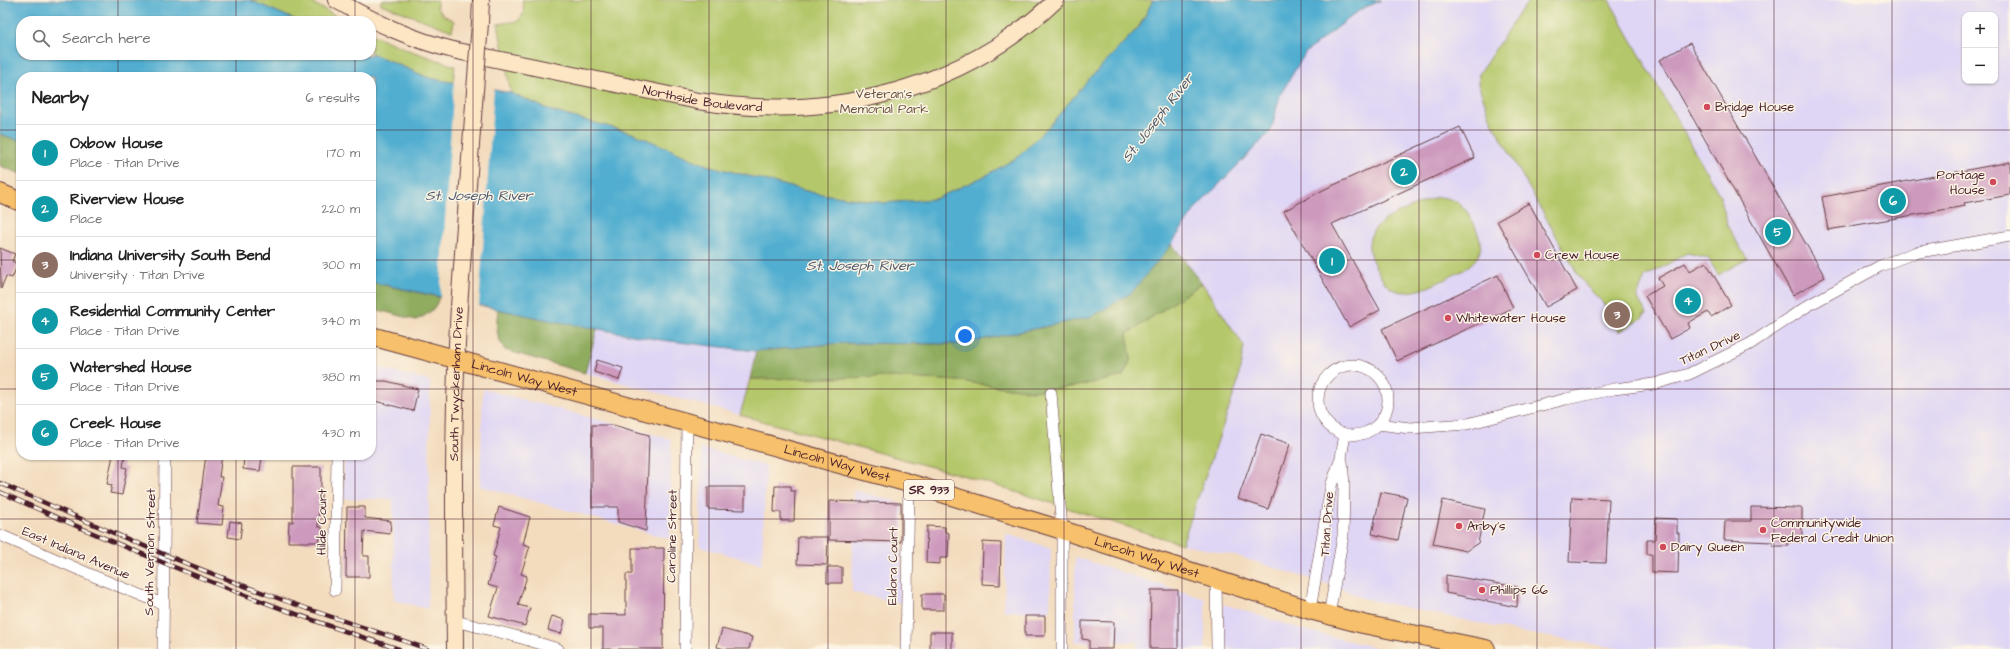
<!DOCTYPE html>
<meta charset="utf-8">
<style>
:root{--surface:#fff;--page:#f6f6f6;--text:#222;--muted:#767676;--line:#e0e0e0;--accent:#0f766e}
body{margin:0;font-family:"Architects Daughter",sans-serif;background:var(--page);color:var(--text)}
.controls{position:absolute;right:12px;top:12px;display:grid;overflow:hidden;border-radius:8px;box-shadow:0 1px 3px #0004}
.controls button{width:36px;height:36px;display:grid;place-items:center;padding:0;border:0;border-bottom:1px solid var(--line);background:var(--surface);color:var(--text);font:20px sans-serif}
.you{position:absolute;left:965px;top:336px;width:14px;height:14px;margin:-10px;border:3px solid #fff;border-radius:50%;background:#1a73e8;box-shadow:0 0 0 6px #1a73e833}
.badge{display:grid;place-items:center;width:26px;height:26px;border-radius:50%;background:var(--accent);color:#fff;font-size:13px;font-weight:700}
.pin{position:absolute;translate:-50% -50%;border:2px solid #fff;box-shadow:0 1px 4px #0006}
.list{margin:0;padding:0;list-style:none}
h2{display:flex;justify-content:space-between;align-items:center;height:52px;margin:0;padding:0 16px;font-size:17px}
h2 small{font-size:13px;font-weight:400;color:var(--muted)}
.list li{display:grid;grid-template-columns:26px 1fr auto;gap:12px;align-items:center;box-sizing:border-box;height:56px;padding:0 16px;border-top:1px solid var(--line)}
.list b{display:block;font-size:15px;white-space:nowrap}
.list p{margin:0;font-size:13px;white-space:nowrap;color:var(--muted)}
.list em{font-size:13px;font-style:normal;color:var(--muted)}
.icon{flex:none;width:22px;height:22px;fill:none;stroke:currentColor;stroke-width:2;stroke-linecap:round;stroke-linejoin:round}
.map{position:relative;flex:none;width:2010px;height:649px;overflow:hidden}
.search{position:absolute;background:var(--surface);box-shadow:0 1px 3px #0004;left:16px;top:16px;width:360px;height:44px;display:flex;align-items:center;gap:10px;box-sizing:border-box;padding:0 14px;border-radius:16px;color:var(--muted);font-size:15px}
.panel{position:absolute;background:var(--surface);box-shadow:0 1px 3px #0004;left:16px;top:72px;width:360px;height:388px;border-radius:16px}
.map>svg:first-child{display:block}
.built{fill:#dfd5f5;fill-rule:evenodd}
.green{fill:#b4c76b;stroke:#7f734b}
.forest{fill:#8fac5f;stroke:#6c6645}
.water{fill:#51aed0;stroke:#4e667e}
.pier{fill:#f3dcbe}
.building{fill:#cd9abe}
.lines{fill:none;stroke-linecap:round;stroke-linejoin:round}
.street-casing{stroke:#633b41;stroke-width:12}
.secondary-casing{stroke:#633b41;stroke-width:18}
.primary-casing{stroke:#633b41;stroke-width:20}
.street{stroke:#fff;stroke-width:11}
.secondary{stroke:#fce6c4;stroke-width:16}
.primary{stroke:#f7c06c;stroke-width:18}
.rail-casing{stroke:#4a1f2b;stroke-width:4.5}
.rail{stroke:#fcf5e5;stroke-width:3;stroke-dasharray:9;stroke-linecap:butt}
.secondary-bridge-casing{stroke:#633b41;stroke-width:18;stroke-linecap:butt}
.secondary-bridge{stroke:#fce6c4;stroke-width:16}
.grid{fill:none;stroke:#4a1f2b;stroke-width:1;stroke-opacity:0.55}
.poi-dot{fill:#d1495b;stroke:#fcf5e5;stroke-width:1.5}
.labels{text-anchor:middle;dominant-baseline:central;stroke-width:3;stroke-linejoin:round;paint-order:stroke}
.shield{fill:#fcf5e5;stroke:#7f5f63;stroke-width:1}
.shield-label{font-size:12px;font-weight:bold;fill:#4a1f2b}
.park-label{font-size:13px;fill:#6a513e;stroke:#fcf5e5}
.street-label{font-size:13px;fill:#4a1f2b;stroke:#fcf5e5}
.poi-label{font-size:13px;fill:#4a1f2b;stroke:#fcf5e5;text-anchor:start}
.water-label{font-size:14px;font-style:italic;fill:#4d586d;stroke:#fcf5e5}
</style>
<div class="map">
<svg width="2010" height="649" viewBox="0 0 2010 649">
<rect width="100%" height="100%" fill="#fcf5e5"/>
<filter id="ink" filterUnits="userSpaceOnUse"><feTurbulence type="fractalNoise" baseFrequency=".025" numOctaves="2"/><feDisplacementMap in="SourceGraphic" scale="8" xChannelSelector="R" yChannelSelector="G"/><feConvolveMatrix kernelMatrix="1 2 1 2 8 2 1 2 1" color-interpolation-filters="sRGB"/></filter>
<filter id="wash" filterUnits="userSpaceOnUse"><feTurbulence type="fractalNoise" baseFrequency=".012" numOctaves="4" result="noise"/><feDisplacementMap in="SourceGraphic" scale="16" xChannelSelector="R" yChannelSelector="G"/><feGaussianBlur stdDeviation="0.9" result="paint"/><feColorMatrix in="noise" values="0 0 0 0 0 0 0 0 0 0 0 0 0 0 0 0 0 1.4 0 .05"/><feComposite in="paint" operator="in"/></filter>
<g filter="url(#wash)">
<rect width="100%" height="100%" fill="#f3dcbe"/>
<path class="built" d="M1381,0H2010V649H1622L1515,631L1362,598L1343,589L1240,557L1182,544L1237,385L1244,346L1202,283L1172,244L1196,208L1271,131L1280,95L1306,52L1360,10ZM1965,15H1995V81H1965Z
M597,329L661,340L756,351L740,415L585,373Z
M371,366L430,381L428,609L394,600L393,499H344V455H371Z
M483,389L671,439L670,539L480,486Z
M701,448L766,466L762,564L700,547Z
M854,490L903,504L901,603L852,592Z
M1006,534L1051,548L1050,612L1004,611Z
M1075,557L1205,599V649H1137V642H1075Z
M1223,604L1304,630L1381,649H1224Z"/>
<path class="green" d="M250,0H307L345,21H298Z
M381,0H437V8L443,15L454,21L452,31L381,4Z
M522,0H1153L1140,25L1049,126L1018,157L987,175L935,199L884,203L814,193L706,165L632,133L554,112L511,93L498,24L518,21L524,13Z
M1530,0H1609L1720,196L1728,227L1747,259L1718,275L1708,258L1687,253L1645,277L1637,297L1647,314L1643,315L1644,317L1619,332L1602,302L1587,287L1577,273L1492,122L1478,84L1479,74L1518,14Z
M371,34L411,51L455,66L453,83L429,78L371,53Z
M1440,197C1448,198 1456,200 1462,206C1471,214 1483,239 1480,251C1478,259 1470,265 1464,270C1443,279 1404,306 1385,283C1380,277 1377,269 1373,262C1368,252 1367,239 1374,230C1384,216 1418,205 1434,198Z
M1202,283L1244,346L1237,385L1182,544L965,476L740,415L750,379L891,377L960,381L1032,391L1078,386L1123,376L1131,359L1127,334Z"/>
<path class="forest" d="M0,134L21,141V174L0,166Z
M1172,244L1202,283L1127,334L1131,359L1123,376L1078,386L1032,391L960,381L891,377L750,379L756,351L842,343L961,344L1091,317L1168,249Z
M371,282L439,297C436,310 427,315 416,320L371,308Z
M498,309L597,329L585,373L505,350C495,334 496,327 498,309Z"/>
<path class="water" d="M0,0H250L298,21H21V55H371V53L429,78L511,93L554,112L632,133L706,165L814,193L884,203L935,199L987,175L1018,157L1049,126L1090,78L1140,26L1153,0H1381L1360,10L1306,52L1280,95L1271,131L1196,208L1168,249L1131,293L1091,317L961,344L842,343L756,351L661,340L553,321L371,282V77H21V141L0,134Z"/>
<path class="pier" d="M454,81L494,88L479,307L440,299Z"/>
<g id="blocks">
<path class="building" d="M1690,43L1825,277L1793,295L1660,60Z
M1460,127L1475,158L1332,224L1380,310L1349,327L1284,211L1323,190Z
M2010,162V195L1964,203L1965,206L1828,230L1822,197Z
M1529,203L1577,290L1546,307L1497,221Z
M0,248L15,254L12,261L18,264L12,278L6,276L1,289Z
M1706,262L1731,305L1711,317L1708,312L1688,323L1690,328L1670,339L1645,296L1663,286L1658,278L1685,263L1690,271Z
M1498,275L1513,308L1397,361L1382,329Z
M597,360L623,368L619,380L594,372Z
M371,381H386L418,389L413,411L371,400Z
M592,425H613L649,435L646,531L618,522V507H592Z
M1261,434L1290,444L1268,509L1238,499Z
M113,455H125L123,467L127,468L122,495L110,493L112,485L107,484Z
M206,455H222L219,477H222L218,506L224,507L222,525L197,523Z
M244,455L262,457L260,471L243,469Z
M293,467H321V504H319L318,527H322V538H319L318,542H288L289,522H293Z
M775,486H791V491H795L794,521H781V512H774Z
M708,487H745V510L708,509Z
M1381,492L1407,497L1398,540L1372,534Z
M1572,497L1609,499L1606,563L1569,562Z
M1443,500L1485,509L1478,543L1466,551L1433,544Z
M829,501L901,503V542L829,540Z
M347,507H365V518L391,521L390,534L364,531L363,556H369V577H346Z
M499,507L530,517L523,544L530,546L521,574L527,576L518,605L530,608L525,626L489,616L498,588L488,585L496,557L493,556L501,527L494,525Z
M1751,507L1802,508V542H1788V546H1773V542L1724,540L1725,521H1751Z
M1656,518L1677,519V533H1679L1678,573L1652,572V554H1647V540H1655Z
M230,521L242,523L240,539L228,537Z
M927,526L945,527V532L949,533L948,558H940V564L926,563Z
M798,537H828L827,565L797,564Z
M983,542L1001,543L1000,585L982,584Z
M632,548H664L663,649H603V628H589V614L626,615V574H632Z
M827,567H842V583H827Z
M1446,575L1518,587L1517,607L1446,593Z
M1151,590H1178V649H1150Z
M922,594H944V610H922Z
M552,616L565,620L561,634L548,630Z
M1025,616H1045V636H1025Z
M1082,621L1114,622L1113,649H1089V640L1082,639Z
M722,629L752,637L749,649H725L717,647Z
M930,632H952V649H930Z"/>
</g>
</g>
<g filter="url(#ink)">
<use href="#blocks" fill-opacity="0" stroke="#633b41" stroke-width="1"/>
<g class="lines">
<defs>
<path id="street" d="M1318 400a35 35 0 1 1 70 0a35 35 0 1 1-70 0Z
M1051,393L1062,530V649
M1378,424L1410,428L1467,424L1566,399L1614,389L1654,384L1689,374L1750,344L1809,305L1880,266L1914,253L2010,236
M0,535L96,577L163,604
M1216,579L1217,649
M335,590L337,455
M1310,610L1331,486L1341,458L1345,434
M1329,615L1343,536L1344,485L1342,461
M455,621L515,636L558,649
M163,649L165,455
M685,649L687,423
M906,649L909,483"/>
<g id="secondary">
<path id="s1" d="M336,0C376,23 412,40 457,51L698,101C827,122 960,92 1056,0"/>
<path d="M480,23L481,0"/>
<path id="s2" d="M455,649C454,535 452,421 459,307"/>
</g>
<g id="primary">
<path d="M0,193L21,202"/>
<path id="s3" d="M371,336L909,483L1062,530L1310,610L1363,624L1486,649"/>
</g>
</defs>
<use href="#street" class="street-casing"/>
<use href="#secondary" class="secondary-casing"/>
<use href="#primary" class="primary-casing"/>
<use href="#street" class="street"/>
<use href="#secondary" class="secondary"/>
<use href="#primary" class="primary"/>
<defs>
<path id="rail" d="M0,483C90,523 179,563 272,596C323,615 376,631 427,649
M0,492C130,551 263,606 399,649"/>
</defs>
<use href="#rail" class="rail-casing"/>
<use href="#rail" class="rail"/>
<defs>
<path id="secondary-bridge" d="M459,307L480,23"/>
</defs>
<use href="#secondary-bridge" class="secondary-bridge-casing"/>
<use href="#secondary-bridge" class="secondary-bridge"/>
</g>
</g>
<path class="grid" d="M118,0V21M236,0V21M355,0V21M473,0V649M591,0V649M709,0V649M828,0V649M946,0V649M1064,0V649M1182,0V649M1301,0V649M1419,0V649M1537,0V649M1655,0V649M1774,0V649M1892,0V649M118,55V77M236,55V77M355,55V77M0,130H21M371,130H2010M0,260H21M371,260H2010M0,389H21M371,389H2010M118,455V649M236,455V649M355,455V649M0,519H2010"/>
<g class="poi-dot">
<circle cx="1707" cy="107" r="4"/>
<circle cx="1993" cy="182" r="4"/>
<circle cx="1537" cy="255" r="4"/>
<circle cx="1448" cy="318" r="4"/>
<circle cx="1459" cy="526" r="4"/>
<circle cx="1763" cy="530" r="4"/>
<circle cx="1663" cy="547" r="4"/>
<circle cx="1482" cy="590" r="4"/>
</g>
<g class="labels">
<rect class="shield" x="904" y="480" width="50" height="20" rx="3"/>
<g class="shield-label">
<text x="929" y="490">SR 933</text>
</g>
<g class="park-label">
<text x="884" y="94">Veteran's<tspan x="884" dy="15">Memorial Park</tspan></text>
</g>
<g class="street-label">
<text stroke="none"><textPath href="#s1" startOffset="382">Northside Boulevard</textPath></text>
<text transform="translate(1710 348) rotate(-25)">Titan Drive</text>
<text stroke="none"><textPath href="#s3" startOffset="159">Lincoln Way West</textPath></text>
<text stroke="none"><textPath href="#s2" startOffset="265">South Twyckenham Drive</textPath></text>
<text stroke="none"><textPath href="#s3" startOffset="483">Lincoln Way West</textPath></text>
<text transform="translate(322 522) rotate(-89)">Hilde Court</text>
<text transform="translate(1327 524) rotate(-86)">Titan Drive</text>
<text transform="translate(672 536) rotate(-89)">Caroline Street</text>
<text transform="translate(150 552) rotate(-89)">South Vernon Street</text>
<text transform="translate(76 553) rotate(23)">East Indiana Avenue</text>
<text stroke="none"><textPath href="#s3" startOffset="807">Lincoln Way West</textPath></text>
<text transform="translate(893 566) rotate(-89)">Eldora Court</text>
</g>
<g class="poi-label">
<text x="1715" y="107">Bridge House</text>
<text x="1985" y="175" text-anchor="end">Portage<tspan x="1985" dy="15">House</tspan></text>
<text x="1545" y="255">Crew House</text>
<text x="1456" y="318">Whitewater House</text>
<text x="1771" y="523">Communitywide<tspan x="1771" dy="15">Federal Credit Union</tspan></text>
<text x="1467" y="526">Arby's</text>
<text x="1671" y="547">Dairy Queen</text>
<text x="1490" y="590">Phillips 66</text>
</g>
<g class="water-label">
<text transform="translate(1158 118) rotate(-52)">St. Joseph River</text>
<text x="479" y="196">St. Joseph River</text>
<text x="860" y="266">St. Joseph River</text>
</g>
</g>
</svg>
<div class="controls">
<button>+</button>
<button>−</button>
</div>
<div class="you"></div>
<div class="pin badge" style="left:1332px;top:261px;background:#0f9aa8">1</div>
<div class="pin badge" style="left:1404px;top:172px;background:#0f9aa8">2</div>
<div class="pin badge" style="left:1617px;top:315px;background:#8d6e63">3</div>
<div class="pin badge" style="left:1688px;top:301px;background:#0f9aa8">4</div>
<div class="pin badge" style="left:1778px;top:232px;background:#0f9aa8">5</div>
<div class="pin badge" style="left:1893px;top:201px;background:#0f9aa8">6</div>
<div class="search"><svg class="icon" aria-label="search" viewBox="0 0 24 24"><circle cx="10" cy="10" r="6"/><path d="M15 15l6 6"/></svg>Search here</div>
<section class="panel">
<h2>Nearby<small>6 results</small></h2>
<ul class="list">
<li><span class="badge" style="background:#0f9aa8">1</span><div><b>Oxbow House</b><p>Place · Titan Drive</p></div><em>170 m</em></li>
<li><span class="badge" style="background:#0f9aa8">2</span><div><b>Riverview House</b><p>Place</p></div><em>220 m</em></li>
<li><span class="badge" style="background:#8d6e63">3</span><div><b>Indiana University South Bend</b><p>University · Titan Drive</p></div><em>300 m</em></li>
<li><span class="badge" style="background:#0f9aa8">4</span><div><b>Residential Community Center</b><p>Place · Titan Drive</p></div><em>340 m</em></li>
<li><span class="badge" style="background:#0f9aa8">5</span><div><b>Watershed House</b><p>Place · Titan Drive</p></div><em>380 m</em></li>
<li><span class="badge" style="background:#0f9aa8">6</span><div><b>Creek House</b><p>Place · Titan Drive</p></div><em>430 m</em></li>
</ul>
</section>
</div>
